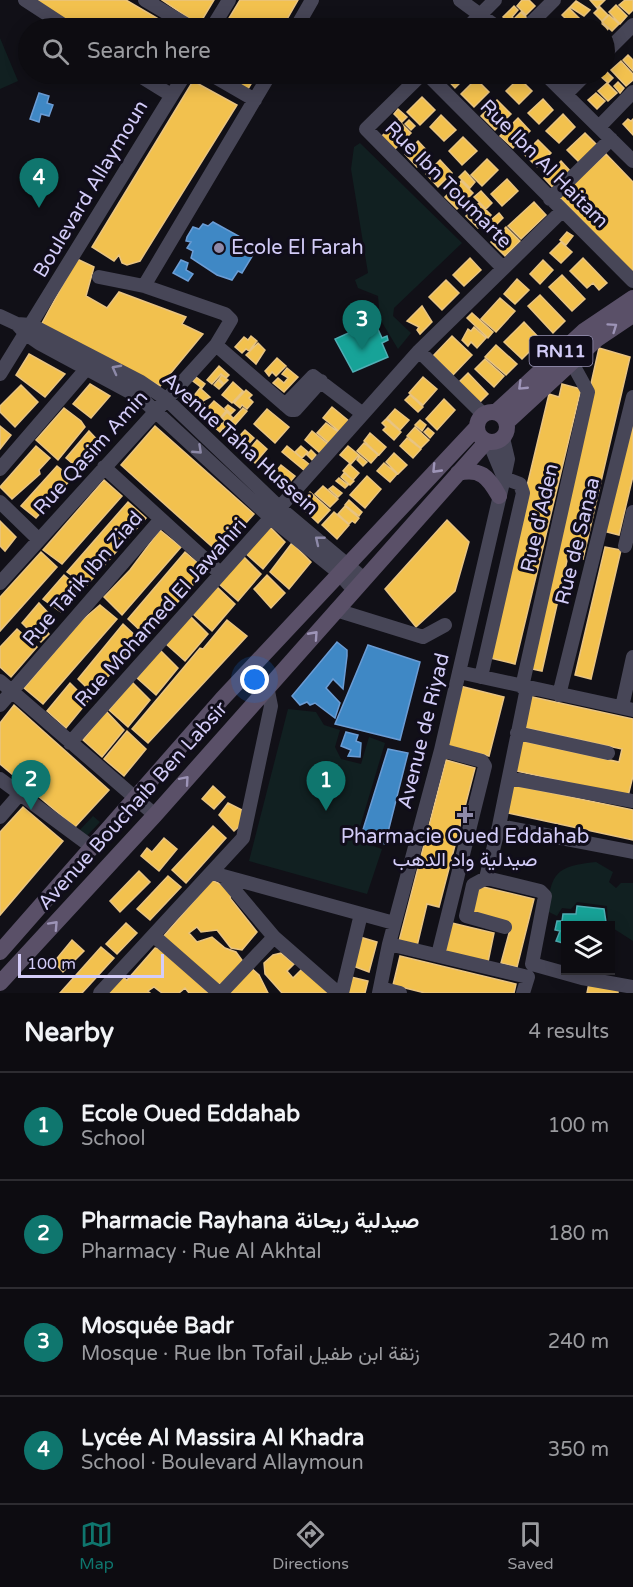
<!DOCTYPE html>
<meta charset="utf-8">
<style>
:root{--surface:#0d0c11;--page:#16151a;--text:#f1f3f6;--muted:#9a9b9f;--line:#2d2c31;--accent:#0f766e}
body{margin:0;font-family:"Varela Round",Vazirmatn,sans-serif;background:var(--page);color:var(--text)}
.controls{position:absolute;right:18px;bottom:18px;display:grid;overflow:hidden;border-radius:0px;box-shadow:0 3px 15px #0003}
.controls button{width:54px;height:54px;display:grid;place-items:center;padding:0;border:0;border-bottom:2px solid var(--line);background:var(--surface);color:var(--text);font:30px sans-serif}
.scale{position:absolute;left:18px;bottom:15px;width:146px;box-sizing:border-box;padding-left:6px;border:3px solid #d3ccf8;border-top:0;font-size:16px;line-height:21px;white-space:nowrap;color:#d3ccf8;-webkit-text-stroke:4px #100d1a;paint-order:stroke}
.you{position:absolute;left:255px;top:680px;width:21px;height:21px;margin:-15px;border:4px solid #fff;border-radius:50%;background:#1a73e8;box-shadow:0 0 0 9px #1a73e833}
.badge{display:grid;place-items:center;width:39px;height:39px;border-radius:50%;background:var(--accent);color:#fff;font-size:20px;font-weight:700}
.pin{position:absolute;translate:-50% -50px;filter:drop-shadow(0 2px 3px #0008)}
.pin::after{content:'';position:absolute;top:32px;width:21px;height:18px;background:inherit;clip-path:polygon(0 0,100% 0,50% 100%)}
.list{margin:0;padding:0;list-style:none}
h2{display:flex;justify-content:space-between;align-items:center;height:78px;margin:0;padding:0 24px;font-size:26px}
h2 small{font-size:20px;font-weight:400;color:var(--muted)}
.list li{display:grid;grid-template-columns:39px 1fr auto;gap:18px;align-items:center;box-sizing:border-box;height:108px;padding:0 24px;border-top:2px solid var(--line)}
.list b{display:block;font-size:22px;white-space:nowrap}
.list p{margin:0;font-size:20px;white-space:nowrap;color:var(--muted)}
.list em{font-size:20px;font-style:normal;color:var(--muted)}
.icon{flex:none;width:33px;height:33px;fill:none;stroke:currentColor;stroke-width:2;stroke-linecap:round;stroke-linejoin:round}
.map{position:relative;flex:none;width:633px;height:993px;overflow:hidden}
.search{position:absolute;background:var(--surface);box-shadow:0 3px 15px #0003;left:18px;right:18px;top:18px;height:66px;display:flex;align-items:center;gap:15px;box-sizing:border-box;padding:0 21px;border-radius:33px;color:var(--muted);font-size:22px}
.sheet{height:510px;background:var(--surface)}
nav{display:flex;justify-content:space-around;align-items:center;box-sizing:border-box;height:84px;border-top:2px solid var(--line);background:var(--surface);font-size:16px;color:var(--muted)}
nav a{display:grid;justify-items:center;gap:3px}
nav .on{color:var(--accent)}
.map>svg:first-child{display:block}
.green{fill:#112021}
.homes{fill:#f2c14e;stroke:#e9c481;stroke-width:1.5}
.schools{fill:#3f88c5;stroke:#6b9cd4;stroke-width:1.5}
.public{fill:#17a398;stroke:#4fafb5;stroke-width:1.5}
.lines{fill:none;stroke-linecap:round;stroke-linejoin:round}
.minor{stroke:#474657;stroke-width:14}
.major{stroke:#5a5068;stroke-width:16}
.oneway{stroke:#9d94b7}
.oneway2{stroke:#8d89a8}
.poi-dot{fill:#8f8aa9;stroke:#100d1a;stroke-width:2}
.labels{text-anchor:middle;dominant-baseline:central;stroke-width:6;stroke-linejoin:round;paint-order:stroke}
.shield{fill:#100d1a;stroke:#9893b5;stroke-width:1.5}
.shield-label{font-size:18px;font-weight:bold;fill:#d3ccf8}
.street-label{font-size:20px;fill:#d3ccf8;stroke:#100d1a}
.poi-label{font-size:20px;fill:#d3ccf8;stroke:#100d1a;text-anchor:start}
</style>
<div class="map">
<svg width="633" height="993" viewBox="0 0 633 993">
<rect width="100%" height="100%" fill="#111017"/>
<path class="green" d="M0,38L18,81L0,89Z
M360,143L462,243L394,308L393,316L411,333L398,349L380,319L378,296L358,288L355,280L368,273L351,169L354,147Z
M288,709L316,712L324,725L340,730L335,747L341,759L361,764L369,737L385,743L356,840L382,849L367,894L249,861Z
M93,816L100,822L82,841L75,835Z
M596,862L613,872L609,882L616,888L621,883H633V941L608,925L607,906L577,902L571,909L562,908L557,916L547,911C551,873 556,866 596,862Z"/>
<path class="homes" d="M26,0H126L174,28H70Z
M162,0H214L199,25Z
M240,0H298L282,28H223Z
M522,0H529L535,6L526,15L517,6Z
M590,0H605L597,8Z
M625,0H633V10L629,14L619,5Z
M576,1L590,10L584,16L570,7Z
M616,5L627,16L620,24L609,12Z
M514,6L518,10L512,17L514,19L521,12L527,18L517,28L503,17Z
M600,7L608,15L602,21L594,13Z
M569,8L584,23L579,28H575L562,15Z
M609,15L619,24L612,31L602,22Z
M596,24L599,27L602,24L608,29L605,33L609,37L607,38L604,36V28H591Z
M628,55L633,60V71L623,60Z
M621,61L633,74V80L626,86L611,70Z
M604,69L613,78L608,83L598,74H604Z
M141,74H168L161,86Z
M213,74H257L245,94Z
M442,74H469L455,88Z
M493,74H510L502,82Z
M519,78L532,91L519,104L506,91Z
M476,79L489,92L474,107L461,94Z
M193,81L237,105L140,261L127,265L122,263L119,255L114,261L92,247Z
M618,82L624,88L620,93L614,86Z
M607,83L617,93L608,101L598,91Z
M596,93L605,101L597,109L588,100Z
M422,97L435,110L420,125L407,112Z
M543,99L553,110L539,124L528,113Z
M497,100L511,114L495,130L481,116Z
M398,109L407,117L402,122L394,114Z
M563,114L575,127L559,143L546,131Z
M441,115L456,130L444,141L430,127Z
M518,118L530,131L513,148L500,136Z
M628,119L631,121L633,119V135L623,124Z
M398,120L411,133L394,150L381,137Z
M409,120L415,126L411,130L405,124Z
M585,133L598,146L581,164L567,150Z
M463,137L477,151L462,165L449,151Z
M538,140L551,153L537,167L524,154Z
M418,141L430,154L417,167L405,154Z
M606,154L633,182V274L559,197Z
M487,159L498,170L482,186L471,175Z
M440,160L452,173L438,187L426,174Z
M561,161L572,173L555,190L544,178Z
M465,171L475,182L470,188L459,177Z
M507,179L518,191L502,206L491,194Z
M461,181L473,193L457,209L445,197Z
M481,191L492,203L486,209L474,197Z
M534,202L546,215L521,239L508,226Z
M479,203L491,215L478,228L466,216Z
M499,213L503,218L489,232L484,226Z
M506,227L520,241L505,256L491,242Z
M567,232L573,236L566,245L560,240Z
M561,242L572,252L561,263L550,253Z
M470,258L481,270L464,286L453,275Z
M583,258L607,283L599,290L593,283L587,288L570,271Z
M77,259L94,267L86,296L107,308L119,292L186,317L182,324L203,334L160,386L40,327Z
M543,260L553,270L540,284L530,274Z
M562,275L585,299L572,311L549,287Z
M517,279L529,290L515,304L504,294Z
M446,280L459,293L442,310L429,297Z
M540,295L565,321L553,333L528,306Z
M500,298L515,311L496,332L481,319Z
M422,306L432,322L420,334L417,330L419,327L407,321Z
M472,313L493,332L488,338L467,318Z
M524,322L541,340L522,359L504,342Z
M474,327L486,338L477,348L471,342L468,346L462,340L468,329L471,331Z
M251,336L257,341L249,351L246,349L242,353L235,347L244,337L248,340Z
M452,336L472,355L453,375L433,356Z
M258,343L265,350L256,364L246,355Z
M496,345L517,364L506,375L485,357Z
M599,348L630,357L583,559L568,556L542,671L527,668Z
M29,354L65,374L45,397L16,375Z
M277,358L286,366L276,376L272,372L269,376L265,371Z
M485,359L504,376L494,387L475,369Z
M219,366L229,375L226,378L221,374L212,384L207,380Z
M287,368L298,377L284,392L273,383L278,378L284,383L288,378L282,374Z
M468,373L488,394L477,405L457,384Z
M222,375L228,380L224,384L219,379Z
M196,377L205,384L202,388L193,381Z
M423,377L437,389L423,405L409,393Z
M218,380L223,385L219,389L214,385Z
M233,382L243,391L232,403L222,395Z
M90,384L110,396L91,418L73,404Z
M562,384L581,389L515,664L486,657L549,394L559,397Z
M21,385L38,402L15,427L0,412V406Z
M200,388L210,397L201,402L204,404L198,411L193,407L198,401L193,397Z
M246,390L252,395L249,398L253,402L247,409L242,405L240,408L234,403Z
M410,395L423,407L418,412L405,400Z
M444,399L455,410L437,430L426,419Z
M214,401L226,411L214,425L202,414Z
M228,405L235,410L231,414L225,408Z
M633,406V476L619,535L603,531Z
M332,407L349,421L340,432L323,418Z
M64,408L81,421L85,427L58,460L36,440Z
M243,408L247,411L235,425L231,421Z
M267,409L289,427L275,443L254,424Z
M395,409L409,420L400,430L387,418Z
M227,412L233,418L229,422L234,426L228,433L223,428L220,432L214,427L218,422L222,424L225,421L222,418Z
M386,419L401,432L394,440L383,430L386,427L382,423Z
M420,420L426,425L422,431L415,425Z
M326,423L338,432L329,443L317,433Z
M0,426L11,435L0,449Z
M155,426L254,514L219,553L121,465Z
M415,427L429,440L421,448L407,436Z
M428,428L434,433L430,438L424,432Z
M245,430L254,438L243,450L234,442Z
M89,431L103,446L80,470L66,458Z
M312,431L328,444L320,453L305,440Z
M370,433L386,447L379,455L364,441Z
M407,438L421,449L413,458L400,446Z
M257,440L267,449L255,463L246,454Z
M364,443L378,455L371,463L357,451Z
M36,446L50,458L39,470L40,474L12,499L0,487Z
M287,446L310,465L305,471L282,452Z
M301,446L308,452L302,458L295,452Z
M348,446L359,455L351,464L340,455Z
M311,450L316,455L312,460L307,455Z
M394,453L407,465L398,474L386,462Z
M360,456L367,462L363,466L357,460Z
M384,463L397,474L390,482L377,471Z
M349,464L359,473L353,480L343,471Z
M281,465L295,476L283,490L270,479Z
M57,466L72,478L36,518L21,506Z
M344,473L354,481L350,485L341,477Z
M367,476L381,489L365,508L350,495Z
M339,478L348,485L345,488L336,481Z
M104,480L122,496L62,564L43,550Z
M323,486L338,499L330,507L315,494Z
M333,486L342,493L338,497L329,489Z
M310,492L330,510L318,523L299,505Z
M349,500L362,512L359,516L345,505Z
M128,502L146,518L86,586L67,572Z
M345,506L359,518L355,523L352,521L349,524L338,514Z
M334,512L349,525L337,539L322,525Z
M447,520L469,542L455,591L416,627L385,589Z
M0,521L16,537L5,551L0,546Z
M267,524L285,542L263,569L244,552Z
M160,530L181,547L122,615L104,597L130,570Z
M292,543L311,562L289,589L270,572Z
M605,547L621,550L591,679L575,675Z
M41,552L57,567L0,631V597Z
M185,552L206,570L147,637L128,619Z
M243,556L261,574L238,601L219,584Z
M64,575L79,588L61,612L43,599Z
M267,575L285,593L271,608L254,589Z
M216,586L235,604L212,631L193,614Z
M39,603L54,619L45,629L49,634L41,642L22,623Z
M100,605L117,619L43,704L24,688L80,622Z
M189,615L208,634L185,661L166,644Z
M227,620L247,636L148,743L132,729L200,648L203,649Z
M123,624L140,640L93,694L78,679Z
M17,629L37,647L11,677L0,667V647Z
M160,650L178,668L156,695L137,678Z
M132,682L150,700L128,727L109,710Z
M70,683L88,701L66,728L47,711Z
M460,686L504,697L489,756L445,745Z
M528,696L633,719V776L628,796L512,770L519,740L619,762L622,749L521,727Z
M14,705L109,790L75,827L0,764V723Z
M106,711L124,730L102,757L83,740Z
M127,731L146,749L124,776L104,759Z
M446,760L475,768L439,907L427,904L417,946L399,941Z
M509,784L633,810V840L503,812Z
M213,786L225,797L214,809L202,799Z
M228,803L242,810L243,823L234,831L219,815Z
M23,807L63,841L0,915V832Z
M213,826L226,838L186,883L172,870Z
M164,838L177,849L159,871L141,856L147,848L152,852Z
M139,871L150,882L120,912L110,901Z
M168,876L181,887L150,920L137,909Z
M212,880L234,891L230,898L257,932L242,950L231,948L217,930L201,932L197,927L189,933L197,942L212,937L225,948L236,952L244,963L226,983L217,984L163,937Z
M475,885L534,899L517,967L501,963L511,926L468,915Z
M126,923L137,933L117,954L106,944Z
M452,923L494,933L488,962L445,952Z
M360,937L377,942L369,972L353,966Z
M72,940L84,951L63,972L54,962Z
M101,947L114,958L82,993H60Z
M155,948L161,949L209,993H189L185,988L179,993H162L154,987L148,991L150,993H106L122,977L127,980Z
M281,953L294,964L287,971L293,978L304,967L329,993H282L265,974L264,963L273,955Z
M400,956L516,984L514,993H425L393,985Z
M250,967L259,975L268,993H229Z
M351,977L368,981L365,993H347Z
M589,983L618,990V993H587Z"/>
<path class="schools" d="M39,93L49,96L47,103L53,105L49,116L41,114L39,122L30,119Z
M213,222L244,239L242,245L253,255L242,273L238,271L232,280L217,275L191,258L193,251L187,248L191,242L186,241L187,237L193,227L199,229L203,224L208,226Z
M181,260L188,263L186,270L193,274L188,281L173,273Z
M337,642L347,650V656L343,689L333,679L326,688L340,703L335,718L315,703L310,705L307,702L300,705L292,696Z
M368,645L420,662L400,740L335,724Z
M346,732L358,735L356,741L361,743L360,757L348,756L351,750L341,746Z
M388,749L408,753L385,844L361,836Z"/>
<path class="public" d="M366,325H376L382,338L387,336L388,340L382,343L388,357L353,372L335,339Z
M577,906L604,909L606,922L601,926H566V944L556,941L560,931L555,930L557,921H562L563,914H576Z"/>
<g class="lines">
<path class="minor" d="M25,0L68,28
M145,0L192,28
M460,0L498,28
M212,28L229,0
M296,28L312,0
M467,28L495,0
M526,28L554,0
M604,54L633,25
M137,74L171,95
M210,74L255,100
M422,74L366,129L503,268
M427,74L633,281
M545,74L633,161
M566,94L586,74
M599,127L633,92
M550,199L611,139
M144,286L270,74
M0,316L17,324L31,325L141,382L166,399L281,509L363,578
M17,324L26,334L39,343L141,398L271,518L338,572L353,589
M216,345L291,410H295L321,381
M419,351L483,414
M0,374L185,74
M285,405L313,376L363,414
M489,442L504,478
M104,467L220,573
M0,469L87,368
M0,502L38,539
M625,546L633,512
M0,583L216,345L231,320L225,314L144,286L99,277
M336,610L423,637L445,625
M459,672L633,710
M481,677L523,493L520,484L504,478
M0,681L155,815
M522,687L588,392L571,361
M527,688L499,826L633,852
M559,695L633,397
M0,705L161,519
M622,707L633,657
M517,733L608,753
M70,743L419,351L562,211
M509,778L633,801
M0,779L93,848
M0,817L19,795
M499,826L486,878L540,891L545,896L532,964L582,978L633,987
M212,873L394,923
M486,878L473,885L466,916L505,927
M225,879L274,937L338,993
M154,936L219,993
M389,944L528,977L523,993
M438,955L485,766L482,761L441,750
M380,988L400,993
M100,993L243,838L271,706L267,686
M221,993L274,937
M342,993L361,914
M379,993L389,944L441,750L504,478L508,459L503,438"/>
<path class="major" d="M477 427a15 15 0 1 1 30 0a15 15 0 1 1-30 0Z
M496,412L584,331L633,298
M507,422L597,339L633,315
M458,473C480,468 488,476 499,496
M0,952L222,699L477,427
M0,983L155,815L487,441"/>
</g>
<defs><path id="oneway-chevron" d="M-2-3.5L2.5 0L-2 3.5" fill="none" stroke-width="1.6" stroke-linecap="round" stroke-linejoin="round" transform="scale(1.5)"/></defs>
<g class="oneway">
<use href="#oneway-chevron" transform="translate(613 327) rotate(-35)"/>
<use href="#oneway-chevron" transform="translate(522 386) rotate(136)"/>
<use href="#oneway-chevron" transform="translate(436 469) rotate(134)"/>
<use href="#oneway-chevron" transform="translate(314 635) rotate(-48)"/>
<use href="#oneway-chevron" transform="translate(185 780) rotate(-49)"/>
<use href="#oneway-chevron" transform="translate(54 925) rotate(-47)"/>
</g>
<g class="oneway2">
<use href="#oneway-chevron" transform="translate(116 369) rotate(-152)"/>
<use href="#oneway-chevron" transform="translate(198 450) rotate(43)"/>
<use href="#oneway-chevron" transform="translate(319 540) rotate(-141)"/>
</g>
<g class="poi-dot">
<circle cx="219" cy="248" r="6"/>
<path d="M462 806h6v6h6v6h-6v6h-6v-6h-6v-6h6z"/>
</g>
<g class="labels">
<rect class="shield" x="529.5" y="336" width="63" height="30" rx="4.5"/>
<g class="shield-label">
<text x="561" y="351">RN11</text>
</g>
<g class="street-label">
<text transform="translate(544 164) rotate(45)">Rue Ibn Al Haitam</text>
<text transform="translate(448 185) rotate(45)">Rue Ibn Toumarte</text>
<text transform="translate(91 189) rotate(-59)">Boulevard Allaymoun</text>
<text transform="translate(240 444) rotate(42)">Avenue Taha Hussein</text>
<text transform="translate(91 453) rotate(-48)">Rue Qasim Amin</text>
<text transform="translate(540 518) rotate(-77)">Rue d'Aden</text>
<text transform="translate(578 541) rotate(-76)">Rue de Sanaa</text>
<text transform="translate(83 579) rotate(-49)">Rue Tarik Ibn Ziad</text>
<text transform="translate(161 613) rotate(-48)">Rue Mohamed El Jawahiri</text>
<text transform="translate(424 731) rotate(-76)">Avenue de Riyad</text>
<text transform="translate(133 806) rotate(-48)">Avenue Bouchaib Ben Labsir</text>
</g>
<g class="poi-label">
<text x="231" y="248">Ecole El Farah</text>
<text x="465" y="837" text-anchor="middle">Pharmacie Oued Eddahab<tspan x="465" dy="23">صيدلية واد الدهب</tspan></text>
</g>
</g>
</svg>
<div class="controls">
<button><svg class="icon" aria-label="layers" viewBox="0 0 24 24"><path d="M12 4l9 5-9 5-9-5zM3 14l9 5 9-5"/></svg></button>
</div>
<div class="scale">100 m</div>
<div class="you"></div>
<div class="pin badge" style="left:326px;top:811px">1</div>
<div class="pin badge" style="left:31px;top:810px">2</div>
<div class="pin badge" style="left:362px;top:350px">3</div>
<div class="pin badge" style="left:39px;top:208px">4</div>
<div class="search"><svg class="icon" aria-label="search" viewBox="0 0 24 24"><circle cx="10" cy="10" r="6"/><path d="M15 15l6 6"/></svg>Search here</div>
</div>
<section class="sheet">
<h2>Nearby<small>4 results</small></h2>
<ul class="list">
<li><span class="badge">1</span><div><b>Ecole Oued Eddahab</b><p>School</p></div><em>100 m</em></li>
<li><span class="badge">2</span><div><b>Pharmacie Rayhana صيدلية ريحانة</b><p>Pharmacy · Rue Al Akhtal</p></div><em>180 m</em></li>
<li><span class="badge">3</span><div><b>Mosquée Badr</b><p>Mosque · Rue Ibn Tofail زنقة ابن طفيل</p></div><em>240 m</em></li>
<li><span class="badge">4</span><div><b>Lycée Al Massira Al Khadra</b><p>School · Boulevard Allaymoun</p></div><em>350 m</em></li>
</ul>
</section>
<nav>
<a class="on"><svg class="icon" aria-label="map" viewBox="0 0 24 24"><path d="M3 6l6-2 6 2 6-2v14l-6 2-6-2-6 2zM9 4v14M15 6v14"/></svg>Map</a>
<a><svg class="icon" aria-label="directions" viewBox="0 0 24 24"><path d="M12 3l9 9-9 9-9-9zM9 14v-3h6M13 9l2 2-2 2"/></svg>Directions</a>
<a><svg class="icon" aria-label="saved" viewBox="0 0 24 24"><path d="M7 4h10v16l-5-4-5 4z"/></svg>Saved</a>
</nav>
